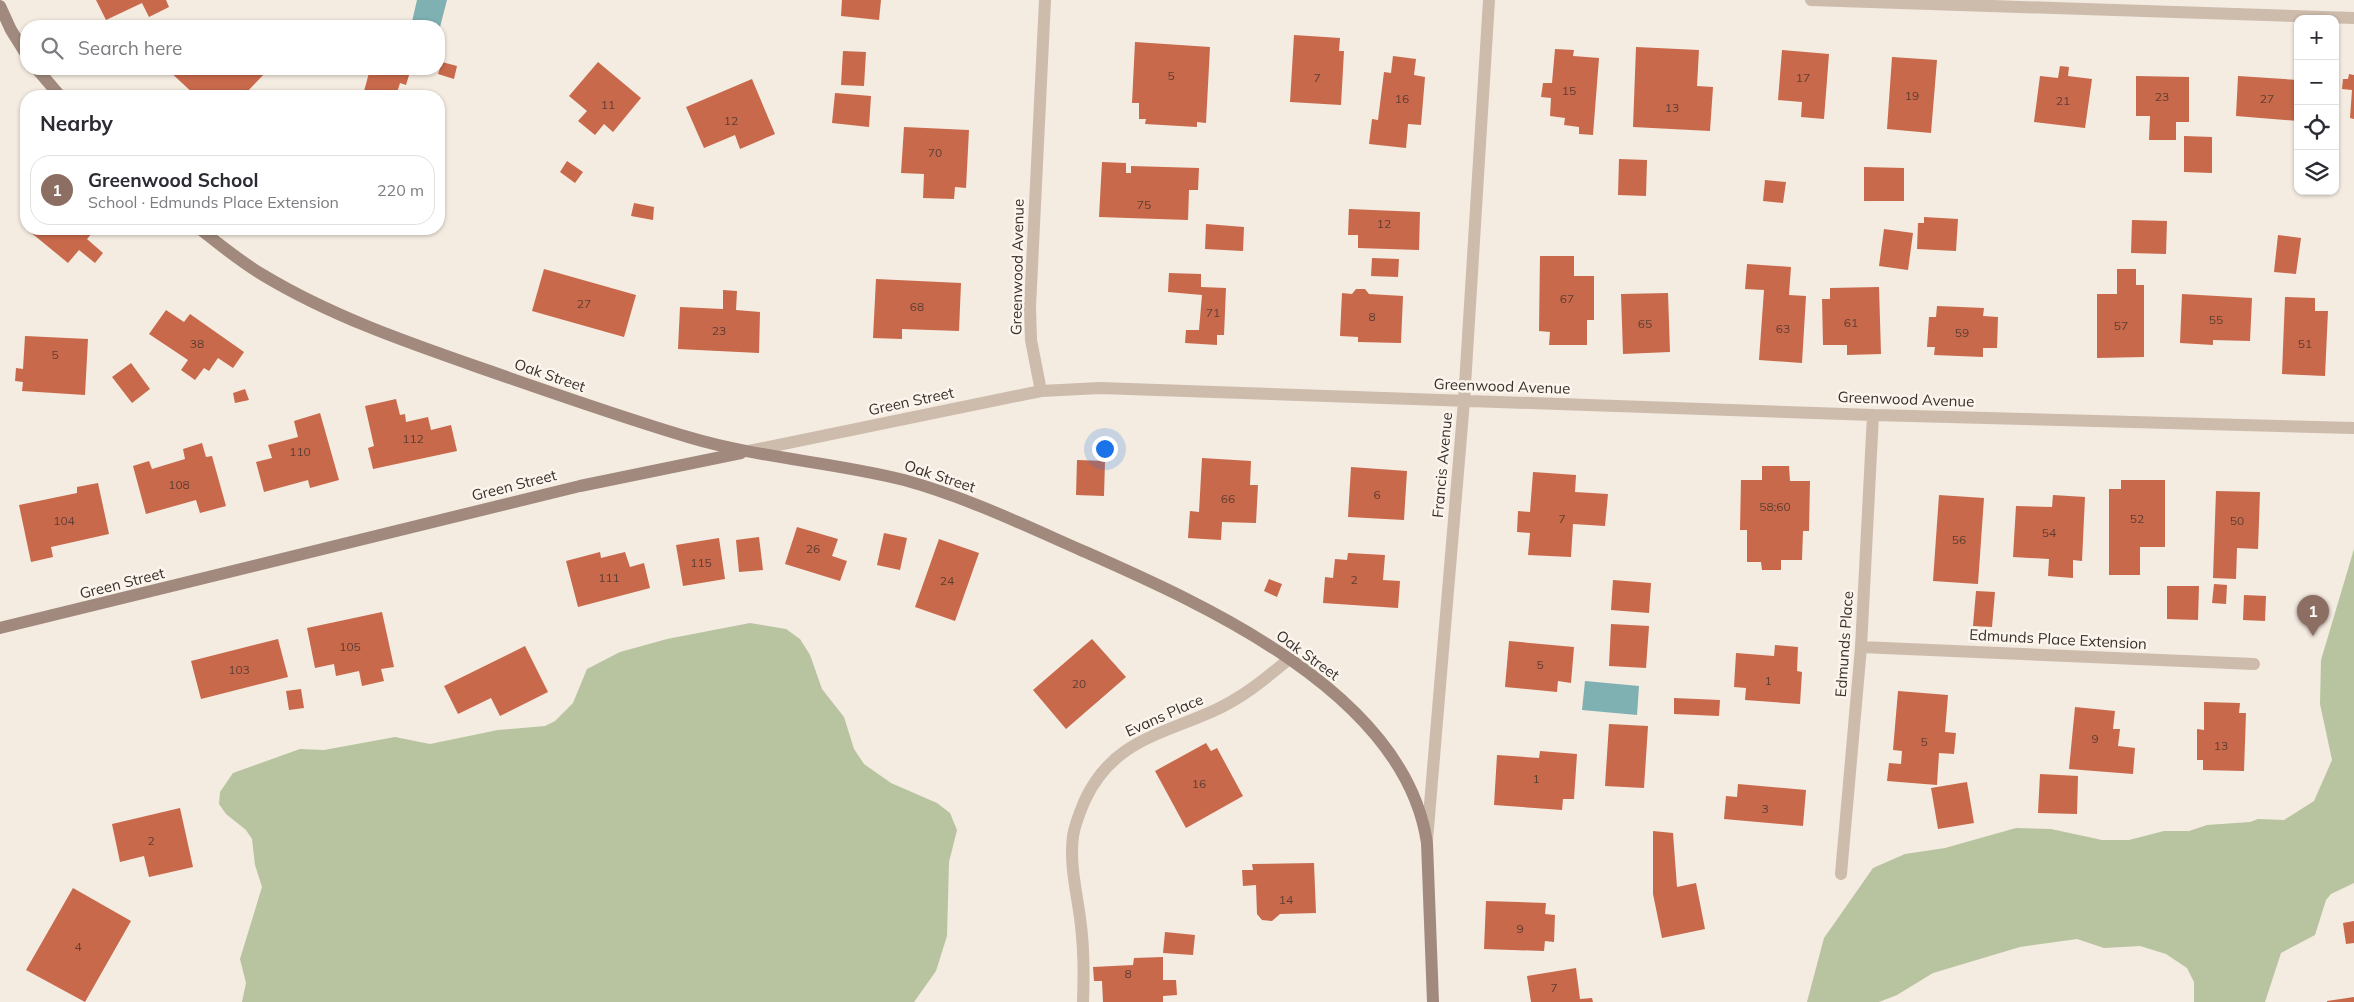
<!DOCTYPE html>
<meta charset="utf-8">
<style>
:root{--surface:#fff;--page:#f2f2f3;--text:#2b2b33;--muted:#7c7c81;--line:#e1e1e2;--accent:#0b8043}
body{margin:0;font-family:Mulish,sans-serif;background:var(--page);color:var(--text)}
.controls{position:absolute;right:15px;top:15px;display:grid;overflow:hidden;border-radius:10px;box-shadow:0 1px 4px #0004}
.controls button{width:45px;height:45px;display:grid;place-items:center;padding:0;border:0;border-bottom:1px solid var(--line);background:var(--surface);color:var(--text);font:25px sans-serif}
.you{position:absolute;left:1104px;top:448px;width:18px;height:18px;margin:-12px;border:4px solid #fff;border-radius:50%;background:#1a73e8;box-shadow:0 0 0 8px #1a73e833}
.badge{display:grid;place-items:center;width:32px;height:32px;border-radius:50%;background:var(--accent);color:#fff;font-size:16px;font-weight:700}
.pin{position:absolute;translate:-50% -41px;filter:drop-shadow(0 1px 2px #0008)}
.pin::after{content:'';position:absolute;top:26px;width:18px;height:15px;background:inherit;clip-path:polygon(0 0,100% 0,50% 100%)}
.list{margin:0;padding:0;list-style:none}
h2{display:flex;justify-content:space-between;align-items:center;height:65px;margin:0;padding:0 20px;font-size:21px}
h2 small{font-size:16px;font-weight:400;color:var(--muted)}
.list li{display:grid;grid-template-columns:32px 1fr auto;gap:15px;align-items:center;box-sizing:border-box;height:70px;margin:0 10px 10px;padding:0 10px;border:1px solid var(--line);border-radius:20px}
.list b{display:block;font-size:19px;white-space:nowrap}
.list p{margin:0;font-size:16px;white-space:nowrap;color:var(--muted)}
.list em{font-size:16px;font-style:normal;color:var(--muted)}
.icon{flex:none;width:28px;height:28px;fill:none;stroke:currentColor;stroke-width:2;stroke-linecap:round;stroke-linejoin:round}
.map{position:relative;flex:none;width:2354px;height:1002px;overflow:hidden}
.search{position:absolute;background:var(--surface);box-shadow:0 1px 4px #0004;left:20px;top:20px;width:425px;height:55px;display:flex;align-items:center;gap:12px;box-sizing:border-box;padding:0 18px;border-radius:20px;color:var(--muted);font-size:19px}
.panel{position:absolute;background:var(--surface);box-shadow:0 1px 4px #0004;left:20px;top:90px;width:425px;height:145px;border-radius:20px}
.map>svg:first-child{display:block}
.green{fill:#b8c4a0}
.water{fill:#7fb0b2}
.building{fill:#c8694b}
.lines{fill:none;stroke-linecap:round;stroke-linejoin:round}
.street{stroke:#cdbbac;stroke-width:12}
.secondary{stroke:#a18a7d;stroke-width:12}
.labels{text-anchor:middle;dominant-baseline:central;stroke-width:5;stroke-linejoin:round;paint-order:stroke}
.number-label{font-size:12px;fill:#5e3e33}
.street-label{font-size:15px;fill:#3b302b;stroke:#fbf5ee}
</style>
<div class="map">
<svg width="2354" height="1002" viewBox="0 0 2354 1002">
<rect width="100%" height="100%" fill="#f4ebe1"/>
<path class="green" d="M2354,549V883L2331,894L2326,900L2315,935L2281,953L2265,1002H2194V982L2187,968L2166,954L2140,946L2104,948L2077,939L2020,947L1933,973L1897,995L1879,1002H1807L1824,938L1873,868L1905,854L1945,848L2016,828L2051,829L2102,840H2129L2164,831H2189L2207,825L2250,822L2258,819L2284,820L2314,801L2332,760L2320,704L2321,660Z
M750,623L786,629L800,639L810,655L822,689L844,717L854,749L864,764L891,783L937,803L950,813L957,830L949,862L947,936L936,971L914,1002H242L246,983L240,959L262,887L255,865L252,839L246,830L226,814L219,804L220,792L233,773L300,749L324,750L395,737L430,744L498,730L545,726L555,721L573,703L587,669L620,652L667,639Z"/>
<path class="water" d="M417,0H447L439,31V26H411Z
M1585,681L1639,686L1637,715L1582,710Z"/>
<path class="building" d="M96,0H166L169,7L149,17L142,3L106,20Z
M842,0H881L879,20L841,16Z
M1294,35L1340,38L1339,51H1344L1341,105L1290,102Z
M1135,42L1210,47L1206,123L1197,122V127L1145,124L1146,119H1139V103H1132Z
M1636,47L1699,50L1697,86L1713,87L1710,131L1633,127Z
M1555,49L1574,50L1573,56L1599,58L1593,135L1579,134V127L1564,125L1565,118L1550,116L1551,98L1541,97L1543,83H1552Z
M1782,50L1829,54L1824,119L1801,117L1802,102L1778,100Z
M843,51L866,52L864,86L841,85Z
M1393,56L1416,59L1414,75L1425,77L1421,125L1408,124L1406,148L1369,144L1372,119L1378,120L1384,72L1391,73Z
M1892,57L1937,60L1931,133L1887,129Z
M442,62L457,66L454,79L438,74Z
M598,62L641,98L613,132L604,124L595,135L578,121L587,111L569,96Z
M2060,66L2069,67L2068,76L2092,79L2085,128L2034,122L2040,76L2058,78Z
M167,69H269L243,96H196Z
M370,69H399L410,72L406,85L400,83L396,96H351V93L363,95Z
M2349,74L2354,75V119L2350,118L2352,90L2342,89L2343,79H2348Z
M2136,76L2189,77V122H2176V140H2149L2150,116H2136Z
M2238,76L2298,80V121L2236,116Z
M752,79L775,134L740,149L735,135L704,148L686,107Z
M835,93L871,96L869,127L832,123Z
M904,127L969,130L966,188L955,187L954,199L923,198L924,174L901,173Z
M2184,136L2212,137V173L2184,172Z
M1619,159L1647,160L1646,196L1618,195Z
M567,161L583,172L575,183L560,172Z
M1102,162L1126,163V173H1131V166L1199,168L1198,190H1189L1188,220L1099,217Z
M1864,167L1904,168V201H1864Z
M1765,180L1786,182L1783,203L1763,201Z
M634,203L654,207L653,220L631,216Z
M1349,209L1420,212L1419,250L1358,248V235H1348Z
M1924,217L1958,219L1956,251L1917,249L1918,223H1924Z
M2132,220L2167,221L2166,254L2131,253Z
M1206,224L1244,227L1243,251L1205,249Z
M31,229H96L87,239L103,253L95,263L79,250L68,263L29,231Z
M1884,229L1913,233L1908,270L1879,266Z
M2278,235L2301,238L2296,274L2274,272Z
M1540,256H1574V276H1594V320H1587V345H1549L1550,332L1539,331Z
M1372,258L1399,259L1398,277L1371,276Z
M1747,264L1791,267L1789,295L1806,296L1802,363L1759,360L1764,290L1745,289Z
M544,269L636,295L624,337L532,311Z
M2117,269H2136V285H2144V357L2097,358V294H2117Z
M1169,273L1201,274V287L1226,288L1224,335H1217V345L1185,343L1186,330H1199L1202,295L1168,292Z
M876,279L961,283L959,331L902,329V339L873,338Z
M1879,287L1881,354L1847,355V345H1823L1822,299H1830V288Z
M1356,289H1365L1369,294L1403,296L1401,343L1358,342V337L1340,336L1342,293L1352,294Z
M723,290L737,291L736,310L760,312L759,353L678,349L680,307L723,309Z
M1668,293L1670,352L1623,354L1621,294Z
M2182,294L2252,298L2250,341L2213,340V345L2180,343Z
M2285,297L2315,298V311H2328L2325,376L2282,374Z
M1937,306L1984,308L1983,316L1998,317L1997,348H1983V357L1934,355L1935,347H1927L1929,317H1936Z
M166,310L184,322L190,314L244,352L233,368L218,358L209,371L204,368L195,380L181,370L188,360L149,334Z
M25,336L88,339L85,395L22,391L23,382L15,381L16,368L23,369Z
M131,363L150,389L132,403L112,377Z
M245,389L249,400L235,403L233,393Z
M396,399L400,415L405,414L406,422L428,417L431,430L451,425L457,451L373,469L368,448L374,446L365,406Z
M320,413L339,480L310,488L308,480L264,492L256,462L272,458L268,445L298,437L294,421Z
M202,443L206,457L212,456L226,506L200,513L196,500L146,514L133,466L149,461L152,469L185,459L183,449Z
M1202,458L1251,461L1250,485H1258L1256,523L1222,522L1221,540L1188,538L1190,511L1199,512Z
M1077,460L1105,461L1104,496L1076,495Z
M1762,466H1789L1790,481H1810L1809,531H1803L1802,560H1781V570H1762L1761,562H1747V530H1740L1741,480H1762Z
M1351,467L1407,471L1404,520L1348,517Z
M1533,472L1576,475L1575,492L1608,494L1605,526L1573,524L1571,557L1528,555L1530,533L1517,532L1518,511L1530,512Z
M2121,480H2165V547H2140V575H2109V489H2121Z
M98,483L109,534L51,547L53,557L31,562L19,505L77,493V487Z
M2216,491L2260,492L2258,549L2237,548L2236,579L2213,578Z
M1939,495L1984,498L1978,584L1933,581Z
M2053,495L2085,497L2082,561L2073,560V578L2048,576L2049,559L2013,557L2016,506L2052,507Z
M797,527L838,539L832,556L847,561L840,581L785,564Z
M884,533L907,538L900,570L877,565Z
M759,537L763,570L739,572L736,540Z
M719,538L725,579L683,586L676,545Z
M939,539L979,553L955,621L915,607Z
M600,552L601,558L625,552L630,567L644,563L650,588L578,607L566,561Z
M1348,553L1385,555L1383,580L1400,581L1398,608L1323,603L1325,577L1333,578L1335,559L1347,560Z
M1269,579L1282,584L1277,597L1264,591Z
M1613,580L1651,583L1649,613L1611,610Z
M2214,584L2227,585L2226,604L2212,603Z
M2167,586H2199L2198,620L2167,619Z
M1976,591L1995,592L1992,627L1973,626Z
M2244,595L2266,596L2265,621L2243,620Z
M382,612L394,667L381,669L384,681L362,686L359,671L336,676L334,664L315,668L307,628Z
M1611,624L1649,626L1646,668L1609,666Z
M278,639L288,677L201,699L191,661Z
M1092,639L1126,677L1066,729L1033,690Z
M1509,641L1574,647L1571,683L1558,681L1557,692L1505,687Z
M1775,645L1798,647L1797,671L1802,672L1800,704L1745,700L1746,688L1734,687L1736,653L1774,656Z
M525,646L548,692L500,716L491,698L458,714L444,686Z
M301,689L304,708L289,710L286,691Z
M1898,691L1948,695L1945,732L1956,733L1954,754L1939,753L1937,785L1887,781L1889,763L1901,764L1902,751L1893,750Z
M1674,698L1720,700L1719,716L1674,714Z
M2204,702L2240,703L2239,713H2246L2244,771L2203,770V760H2197V729L2204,730Z
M2075,707L2115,711L2113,729H2120L2118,746L2135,748L2133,774L2069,769Z
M1609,724L1648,726L1644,788L1605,786Z
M1206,743L1211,751L1217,748L1243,796L1186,828L1155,771Z
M1540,751L1577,754L1574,799H1563L1562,810L1494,805L1497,755L1539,758Z
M2040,774L2078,776L2077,814L2038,813Z
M1967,782L1974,823L1938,829L1931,788Z
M1738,784L1806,790L1803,826L1724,819L1726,796L1737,797Z
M180,808L193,867L149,877L144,856L120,862L112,824Z
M1653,831L1673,833L1677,887L1696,883L1705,929L1662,938L1653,894Z
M1314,863L1316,913L1280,914L1272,921L1262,920L1257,914L1256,885L1243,886L1242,870H1253L1252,864Z
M73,888L131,921L85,1002L26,970Z
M1486,901L1546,903L1545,914L1555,915L1554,942L1545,941L1544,951L1484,949Z
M2354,921V943L2346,944L2343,923Z
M1165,932L1195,935L1193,955L1163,953Z
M1163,957V980H1176L1177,995L1163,996V1002H1103L1102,981H1094L1093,967L1133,965L1134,958Z
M1576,968L1580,999L1592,998L1593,1002H1531L1527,976Z
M2354,997V1002H2327V1001Z"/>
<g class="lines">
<path class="street" d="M1045,0L1030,307L1031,340L1041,391L1100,388L1873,415L2354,428
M1811,0L2354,18
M749,451L1041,391
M1861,647L2254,664
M1427,840L1464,401L1489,0
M1841,874L1861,647L1873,415
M1083,1002C1084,977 1084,951 1081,926C1078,897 1069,866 1073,836C1075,823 1080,812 1085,800C1112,742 1159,735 1211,712C1241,699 1264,680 1289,659"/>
<path class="secondary" d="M0,6L11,30L26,54
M37,69L60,96
M200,229C220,245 241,262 263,275C336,319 418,346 498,374C561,396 624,418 688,437C758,458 833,462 904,480C966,497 1024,525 1083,551C1205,605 1405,693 1427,843L1433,1002
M0,628L580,486L741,453"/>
</g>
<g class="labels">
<g class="number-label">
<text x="1171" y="75">5</text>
<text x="1317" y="77">7</text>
<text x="1803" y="77">17</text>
<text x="1569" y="90">15</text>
<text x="1912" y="95">19</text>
<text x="2162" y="96">23</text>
<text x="1402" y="98">16</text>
<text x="2267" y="98">27</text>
<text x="2063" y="100">21</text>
<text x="608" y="104">11</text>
<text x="1672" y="107">13</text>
<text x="731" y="120">12</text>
<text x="935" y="152">70</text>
<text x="1144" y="204">75</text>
<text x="1384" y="223">12</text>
<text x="1567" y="298">67</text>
<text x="584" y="303">27</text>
<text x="917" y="306">68</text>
<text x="1213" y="312">71</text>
<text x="1372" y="316">8</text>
<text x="2216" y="319">55</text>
<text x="1851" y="322">61</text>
<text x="1645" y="323">65</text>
<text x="2121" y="325">57</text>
<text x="1783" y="328">63</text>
<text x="719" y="330">23</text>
<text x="1962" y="332">59</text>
<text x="197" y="343">38</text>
<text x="2305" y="343">51</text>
<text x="55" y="354">5</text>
<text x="413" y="438">112</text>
<text x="300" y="451">110</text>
<text x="179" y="484">108</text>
<text x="1377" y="494">6</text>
<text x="1228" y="498">66</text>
<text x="1775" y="506">58;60</text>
<text x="1562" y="518">7</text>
<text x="2137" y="518">52</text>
<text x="64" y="520">104</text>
<text x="2237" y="520">50</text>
<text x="2049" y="532">54</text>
<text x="1959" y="539">56</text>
<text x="813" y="548">26</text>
<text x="701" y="562">115</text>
<text x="609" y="577">111</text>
<text x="1354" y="579">2</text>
<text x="947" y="580">24</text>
<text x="350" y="646">105</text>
<text x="1540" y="664">5</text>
<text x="239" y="669">103</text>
<text x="1768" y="680">1</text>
<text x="1079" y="683">20</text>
<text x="2095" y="738">9</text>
<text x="1924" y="741">5</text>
<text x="2221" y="745">13</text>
<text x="1536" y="778">1</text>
<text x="1199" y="783">16</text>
<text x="1765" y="808">3</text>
<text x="151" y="840">2</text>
<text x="1286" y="899">14</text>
<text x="1520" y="928">9</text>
<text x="78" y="946">4</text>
<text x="1128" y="973">8</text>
<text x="1554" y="987">7</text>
</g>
<g class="street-label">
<text transform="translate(1017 267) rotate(-89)">Greenwood Avenue</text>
<text transform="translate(550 375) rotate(19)">Oak Street</text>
<text transform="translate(1502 386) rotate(2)">Greenwood Avenue</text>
<text transform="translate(1906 399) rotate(2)">Greenwood Avenue</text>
<text transform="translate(911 401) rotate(-12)">Green Street</text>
<text transform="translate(1442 465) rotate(-85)">Francis Avenue</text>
<text transform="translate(940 476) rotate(18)">Oak Street</text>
<text transform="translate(514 485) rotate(-14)">Green Street</text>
<text transform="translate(122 583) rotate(-14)">Green Street</text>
<text transform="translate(2058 639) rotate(3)">Edmunds Place Extension</text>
<text transform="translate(1844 644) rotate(-86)">Edmunds Place</text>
<text transform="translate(1308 655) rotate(36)">Oak Street</text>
<text transform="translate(1164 715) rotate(-24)">Evans Place</text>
</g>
</g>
</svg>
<div class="controls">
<button>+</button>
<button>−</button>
<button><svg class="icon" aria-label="locate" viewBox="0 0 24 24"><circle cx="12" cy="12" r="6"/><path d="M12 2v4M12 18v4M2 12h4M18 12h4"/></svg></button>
<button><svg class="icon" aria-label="layers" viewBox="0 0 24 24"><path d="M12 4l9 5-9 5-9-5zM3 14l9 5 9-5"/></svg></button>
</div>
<div class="you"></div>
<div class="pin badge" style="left:2313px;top:636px;background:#8d6e63">1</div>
<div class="search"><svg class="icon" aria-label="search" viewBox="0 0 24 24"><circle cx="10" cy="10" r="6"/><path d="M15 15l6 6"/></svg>Search here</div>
<section class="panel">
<h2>Nearby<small></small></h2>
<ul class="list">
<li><span class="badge" style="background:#8d6e63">1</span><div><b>Greenwood School</b><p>School · Edmunds Place Extension</p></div><em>220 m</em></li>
</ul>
</section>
</div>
